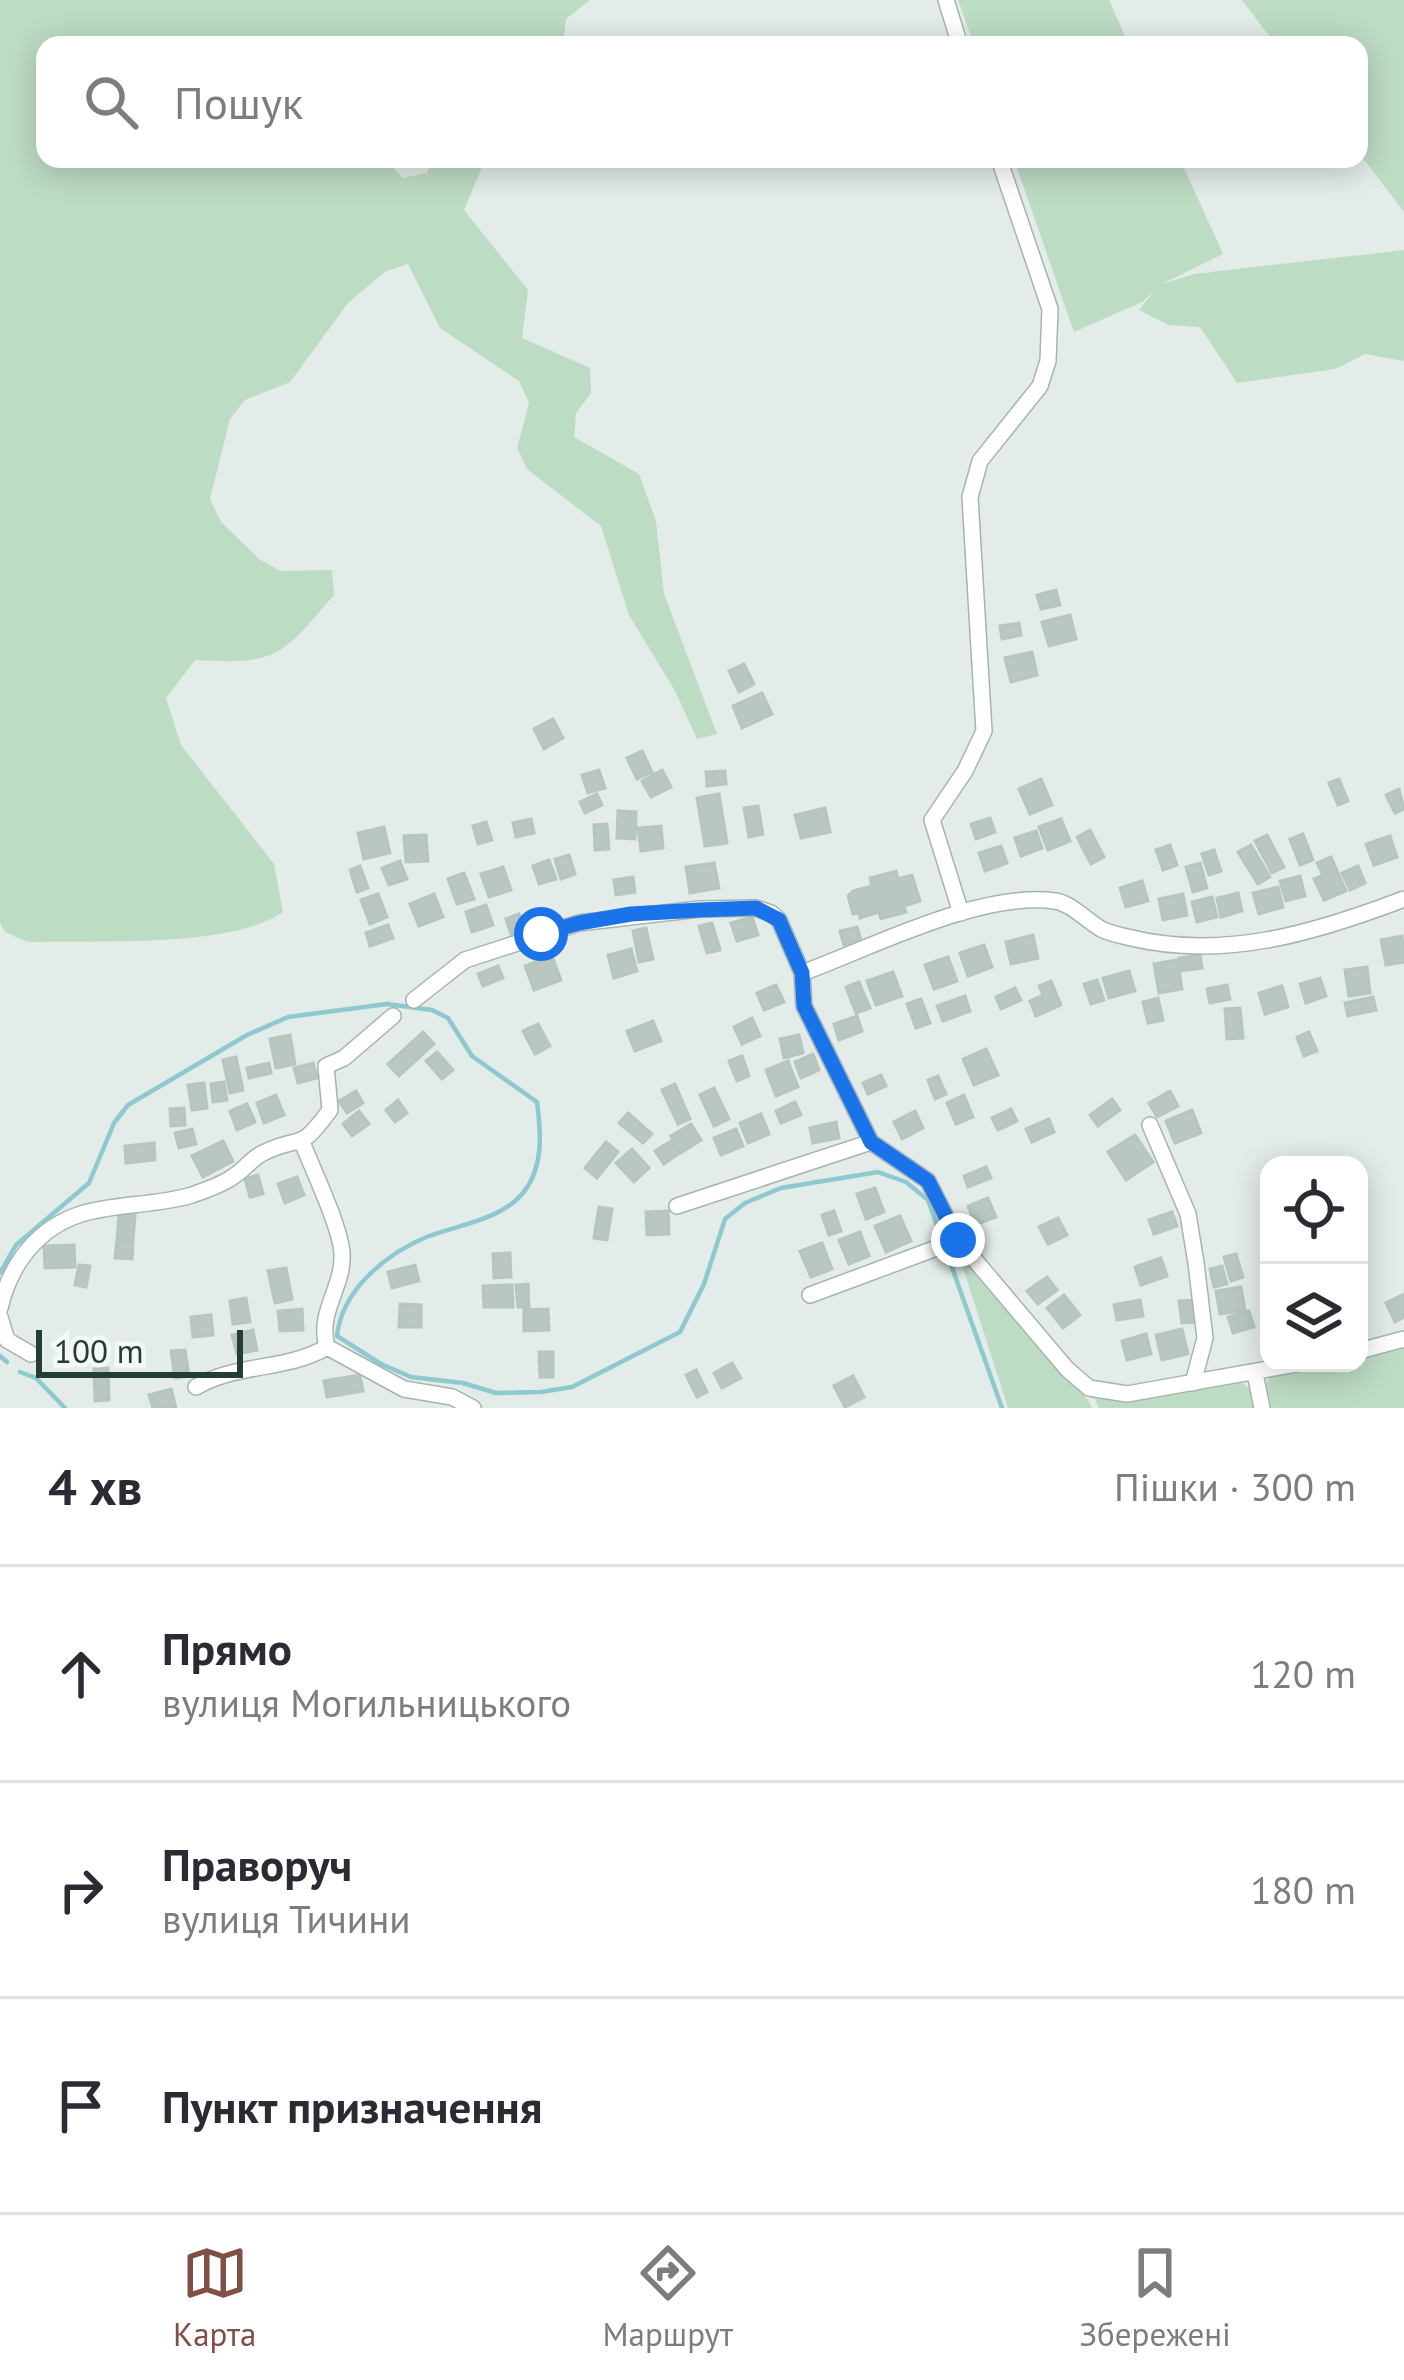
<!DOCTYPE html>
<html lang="uk">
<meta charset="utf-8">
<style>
:root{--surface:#fff;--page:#f2f2f3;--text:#2b2b33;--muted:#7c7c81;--line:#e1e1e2;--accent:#814f48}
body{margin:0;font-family:"PT Sans",sans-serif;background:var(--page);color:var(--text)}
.controls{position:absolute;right:36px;bottom:36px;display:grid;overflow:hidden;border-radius:24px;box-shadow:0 6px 30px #0003}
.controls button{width:108px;height:108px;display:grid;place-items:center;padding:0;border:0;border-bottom:3px solid var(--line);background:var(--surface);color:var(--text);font:60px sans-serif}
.scale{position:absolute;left:36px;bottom:30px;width:207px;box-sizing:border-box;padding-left:12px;border:6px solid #243d35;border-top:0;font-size:33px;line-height:42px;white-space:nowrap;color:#243d35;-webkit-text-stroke:9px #f4f9f6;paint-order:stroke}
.stop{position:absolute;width:36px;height:36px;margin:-27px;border:9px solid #1a73e8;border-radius:50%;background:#fff}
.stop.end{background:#1a73e8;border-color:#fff;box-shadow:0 3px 12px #0008}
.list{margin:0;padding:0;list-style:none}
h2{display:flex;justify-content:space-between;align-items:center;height:156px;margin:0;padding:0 48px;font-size:51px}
h2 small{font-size:39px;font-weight:400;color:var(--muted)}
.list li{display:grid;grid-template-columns:78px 1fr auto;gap:36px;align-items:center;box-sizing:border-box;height:216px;padding:0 48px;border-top:3px solid var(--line)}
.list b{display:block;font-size:45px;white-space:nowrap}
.list p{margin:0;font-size:39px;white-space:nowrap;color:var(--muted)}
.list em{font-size:39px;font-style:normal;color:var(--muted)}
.icon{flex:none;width:66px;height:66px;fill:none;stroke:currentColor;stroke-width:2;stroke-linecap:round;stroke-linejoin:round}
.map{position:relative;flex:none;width:1404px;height:1408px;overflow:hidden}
.search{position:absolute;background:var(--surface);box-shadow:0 6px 30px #0003;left:36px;right:36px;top:36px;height:132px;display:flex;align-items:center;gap:30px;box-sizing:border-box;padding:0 42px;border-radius:24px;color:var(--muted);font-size:45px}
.sheet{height:804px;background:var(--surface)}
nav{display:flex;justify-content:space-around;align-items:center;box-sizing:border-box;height:168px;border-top:3px solid var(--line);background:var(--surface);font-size:33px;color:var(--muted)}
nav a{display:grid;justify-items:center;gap:6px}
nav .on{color:var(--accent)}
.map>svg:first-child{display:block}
.green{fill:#bddcc4}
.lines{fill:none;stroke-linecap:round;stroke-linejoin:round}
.stream{stroke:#8ec9cf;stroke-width:4.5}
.building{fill:#b9c7c0;stroke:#b6c6be;stroke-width:3}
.street-casing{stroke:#a6b4af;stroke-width:18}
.street{stroke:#fff;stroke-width:15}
.route{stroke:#1a73e8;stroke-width:15}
</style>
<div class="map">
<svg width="1404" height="1408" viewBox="0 0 1404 1408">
<rect width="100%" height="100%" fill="#e3ece8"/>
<path class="green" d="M0,0H590L566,19L563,45H45V159H385L403,178L427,173L433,159H482V167L464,210L528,290L522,338L590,368L591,393L576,413L574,437L639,474L656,521L664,594L717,734L697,739L675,691L629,615L601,526L527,469L517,448L529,403L519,381L440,328L408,264L386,271L348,303L290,382L245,400L230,419L210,499L221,522L259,559L281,571L332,570L334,595C281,656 279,665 195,660L166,698L181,745L274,864L283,912C230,949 95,940 28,942L5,932L0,923Z
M958,0H1109L1129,45H974Z
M1242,0H1404V212L1359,153V45H1276Z
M1014,159H1180L1223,254L1162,284L1194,274L1404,250V361L1365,354L1335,369L1237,383L1200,327L1169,325L1139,310L1155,290L1142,302L1074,332Z
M958,1252L1088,1400L1092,1408H1008Z
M1404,1343V1408H1271L1266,1383L1272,1375L1323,1363H1359V1354Z
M1240,1381L1251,1390L1254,1408H1099L1094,1397L1131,1398Z"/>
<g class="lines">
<path class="stream" d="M0,1273L16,1245L89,1183L114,1123L128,1105L247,1035L288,1017L387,1004L432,1010L448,1018L472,1056L537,1102C541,1133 544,1167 523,1193C502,1219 459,1225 429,1236C387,1253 342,1289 337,1336L381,1364L411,1377L463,1383L496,1393L541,1392L572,1387L680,1332L704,1284L725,1219L745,1203L781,1188L878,1172L906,1182L928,1200L1002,1408
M0,1356L7,1362
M20,1372L36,1378L65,1408"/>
</g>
<path class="building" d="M1056,590L1060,605L1041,609L1037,595Z
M1070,615L1076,639L1049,646L1042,622Z
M1019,623L1021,635L1002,639L1000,626Z
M1032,652L1037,675L1011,682L1005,658Z
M744,664L754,684L739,692L729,671Z
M762,693L772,714L742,728L733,706Z
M553,719L563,738L544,749L534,729Z
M642,751L652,772L637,779L627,758Z
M599,770L605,788L588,793L582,775Z
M662,770L671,787L651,797L642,781Z
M725,771L726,784L707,786L706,772Z
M1041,779L1052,805L1030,814L1019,789Z
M1339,779L1348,801L1338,805L1329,783Z
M1399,789L1404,809L1395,813L1386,795Z
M597,794L602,805L585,813L580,802Z
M719,794L727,843L705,846L697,798Z
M758,806L763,834L749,837L744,808Z
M825,808L830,832L801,838L795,815Z
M618,811L636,812L635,839L617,838Z
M990,818L995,832L976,839L971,824Z
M531,819L534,833L516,837L513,823Z
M1061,819L1070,841L1048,850L1039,827Z
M486,822L492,840L478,844L473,826Z
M607,824L609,849L595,850L594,825Z
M661,826L663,848L641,851L638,828Z
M384,827L390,853L364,859L358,833Z
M1090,830L1104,857L1091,864L1077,837Z
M1036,831L1042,848L1021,856L1015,838Z
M1303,834L1313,860L1300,865L1290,839Z
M426,835L428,861L406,862L404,836Z
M1267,835L1284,867L1272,873L1255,841Z
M1390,836L1397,857L1374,865L1366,844Z
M1170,845L1177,865L1163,870L1156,850Z
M1251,845L1270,877L1258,884L1238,852Z
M1001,846L1007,863L985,871L979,853Z
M1214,850L1221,871L1209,875L1202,854Z
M569,855L575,874L561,879L555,859Z
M1331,857L1346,891L1324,900L1314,879L1323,875L1317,863Z
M549,860L556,879L539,884L533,866Z
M400,861L407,879L389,885L382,868Z
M714,863L719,888L690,893L686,867Z
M1200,863L1207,888L1193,892L1186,867Z
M360,866L368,888L357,892L350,870Z
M1358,866L1365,883L1350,890L1342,873Z
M503,867L511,890L489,897L481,874Z
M896,871L898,879L912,875L920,901L904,906L906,912L881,919L879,912L860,918L859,912L853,914L848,896L853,891L872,886L870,878Z
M464,873L474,899L457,904L448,879Z
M1300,876L1305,896L1286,901L1280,881Z
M633,877L635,892L616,895L614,880Z
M1142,881L1148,901L1126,907L1120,888Z
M1278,887L1283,907L1259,914L1253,893Z
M1238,893L1242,911L1221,917L1217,898Z
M378,894L387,917L370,924L361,900Z
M434,894L443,917L419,926L410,904Z
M1183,894L1187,915L1163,920L1159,899Z
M1212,897L1217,917L1197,922L1192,902Z
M486,905L493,925L472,932L466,912Z
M519,914L525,929L511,934L506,919Z
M752,917L758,935L737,941L731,923Z
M712,923L720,950L707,953L699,926Z
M388,925L393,938L370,946L366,933Z
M857,927L861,940L844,945L840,931Z
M646,928L653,959L639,962L633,931Z
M1033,935L1038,958L1011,964L1006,942Z
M1402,936L1404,962L1386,965L1381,940Z
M984,945L992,967L968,976L960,953Z
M631,949L637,971L614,978L608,955Z
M1200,955L1202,968L1181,971L1179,958Z
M552,956L561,980L534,990L525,966Z
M948,957L957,981L934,989L925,965Z
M1177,960L1182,989L1159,993L1154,964Z
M498,966L503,978L483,986L478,974Z
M1367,967L1370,993L1349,996L1345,970Z
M1129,971L1135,991L1109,998L1103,978Z
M893,972L902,996L876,1005L867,981Z
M1320,978L1326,996L1306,1003L1300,984Z
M1097,980L1104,1000L1091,1004L1084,984Z
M1051,981L1061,1005L1036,1016L1030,1001L1043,995L1039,986Z
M859,982L870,1008L856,1013L846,987Z
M776,985L784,1002L764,1010L757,993Z
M1227,985L1230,999L1210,1003L1207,989Z
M1282,986L1288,1007L1265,1014L1259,993Z
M1015,988L1021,1000L1001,1009L996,997Z
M965,996L970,1011L943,1021L937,1006Z
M1373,997L1376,1010L1348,1016L1345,1003Z
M1158,998L1163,1020L1148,1023L1143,1002Z
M921,999L930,1023L916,1028L907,1004Z
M1240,1008L1243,1038L1227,1039L1225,1009Z
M857,1016L862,1031L839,1040L834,1024Z
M752,1018L760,1036L742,1044L734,1027Z
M653,1021L661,1041L635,1051L627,1031Z
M538,1024L550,1046L535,1054L523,1031Z
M423,1032L434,1044L399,1076L388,1064Z
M1309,1032L1317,1051L1304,1056L1297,1037Z
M290,1035L295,1064L276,1068L270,1039Z
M799,1035L803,1053L784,1058L780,1039Z
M986,1049L998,1075L974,1085L963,1059Z
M437,1052L453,1070L442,1079L426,1061Z
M813,1054L819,1070L801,1078L795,1062Z
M742,1056L749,1076L737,1081L729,1061Z
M236,1057L243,1090L230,1093L223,1060Z
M788,1061L798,1087L776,1096L766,1070Z
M269,1063L271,1073L249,1078L247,1068Z
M313,1063L317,1078L298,1083L294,1068Z
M881,1075L886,1086L868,1094L863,1083Z
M938,1076L946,1094L935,1099L928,1080Z
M224,1082L227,1100L213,1102L211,1084Z
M204,1083L207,1108L192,1110L188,1085Z
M675,1084L690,1119L678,1124L662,1090Z
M714,1088L729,1119L714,1126L700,1095Z
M356,1091L363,1103L347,1113L339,1101Z
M1170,1091L1178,1106L1157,1117L1149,1103Z
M276,1095L284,1115L264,1123L257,1103Z
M964,1095L973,1117L956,1124L947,1103Z
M1112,1099L1120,1110L1098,1126L1090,1115Z
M398,1100L407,1113L395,1122L386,1110Z
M795,1102L801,1115L781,1123L776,1111Z
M247,1104L255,1122L237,1130L230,1111Z
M184,1108L185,1125L171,1126L170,1109Z
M1011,1109L1017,1121L998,1130L992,1118Z
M1192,1110L1201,1133L1175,1143L1166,1121Z
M359,1111L369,1124L352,1136L343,1124Z
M915,1111L923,1128L902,1139L894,1122Z
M628,1113L652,1134L643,1143L619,1123Z
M761,1114L769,1134L748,1143L740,1123Z
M1049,1119L1054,1132L1032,1142L1026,1129Z
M836,1122L839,1138L813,1143L810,1128Z
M691,1124L701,1140L681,1153L671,1136Z
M192,1129L196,1144L179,1148L175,1133Z
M736,1129L743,1146L721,1155L714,1138Z
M1135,1135L1153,1162L1126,1180L1108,1152Z
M223,1141L233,1161L203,1177L192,1156Z
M671,1141L680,1153L664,1164L655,1151Z
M606,1142L618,1152L597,1178L585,1168Z
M154,1143L155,1160L126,1163L125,1146Z
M632,1149L649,1168L634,1182L616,1163Z
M986,1167L991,1178L968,1187L964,1176Z
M258,1175L263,1194L250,1197L245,1179Z
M297,1177L304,1195L285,1203L278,1184Z
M875,1188L884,1212L866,1219L857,1194Z
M988,1198L996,1217L975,1225L968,1206Z
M599,1207L612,1209L607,1240L594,1238Z
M668,1211L669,1234L647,1235L646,1212Z
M834,1211L841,1231L829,1235L822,1215Z
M1172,1212L1177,1226L1154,1234L1149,1220Z
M119,1213L135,1215L133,1241L117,1240Z
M900,1216L911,1241L886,1252L875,1226Z
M1058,1218L1067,1235L1048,1244L1039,1227Z
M860,1232L869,1256L849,1264L839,1240Z
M117,1240L133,1241L132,1259L115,1258Z
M822,1243L832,1269L811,1277L800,1251Z
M74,1245L75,1267L45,1268L44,1246Z
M510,1253L511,1277L494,1278L493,1254Z
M1236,1254L1243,1277L1231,1281L1224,1257Z
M1161,1258L1167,1276L1141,1285L1135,1267Z
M79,1265L90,1266L86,1287L75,1285Z
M415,1265L419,1281L392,1288L388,1272Z
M1222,1266L1227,1284L1214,1287L1210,1269Z
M286,1268L292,1299L275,1303L268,1271Z
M1047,1277L1057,1290L1038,1304L1027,1291Z
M528,1284L529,1307H518L516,1285Z
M512,1285L513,1307H484L483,1286Z
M1241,1287L1245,1310L1220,1314L1216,1291Z
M1404,1294V1317L1395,1322L1386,1303Z
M1064,1295L1080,1315L1063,1328L1047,1308Z
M246,1298L250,1322L233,1324L230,1301Z
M1140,1300L1143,1316L1117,1320L1114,1305Z
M1195,1300L1197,1322L1182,1323L1179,1301Z
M400,1304L421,1305V1327H399Z
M302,1309L303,1330L280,1331L278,1311Z
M548,1309L549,1330L524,1331V1310Z
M1249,1311L1254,1327L1233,1333L1228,1317Z
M211,1315L213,1335L193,1337L191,1317Z
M1182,1329L1188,1354L1162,1360L1156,1335Z
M253,1330L257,1350L237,1354L232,1335Z
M1146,1334L1151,1354L1127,1360L1122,1341Z
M185,1350L189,1376L175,1378L171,1351Z
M539,1352H553V1377H540Z
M732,1363L741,1378L722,1388L714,1373Z
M108,1368L109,1400L95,1401L94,1369Z
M696,1370L707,1392L697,1397L686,1375Z
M360,1375L363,1391L327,1397L324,1381Z
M853,1376L864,1397L845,1407L834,1386Z
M171,1389L176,1408H153L149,1395Z"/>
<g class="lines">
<defs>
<path id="street" d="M946,0L960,45
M961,913L932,820L965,771L984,731L970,497L980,461L1040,386L1048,361L1050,309L999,159
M802,973C873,947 980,891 1055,901C1071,903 1087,921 1101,929C1109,933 1119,935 1127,937C1223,961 1315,933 1404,899
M414,1000L465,960L579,923L699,909L756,908L771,913L779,920L802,973L804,1006L871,1142L928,1181L958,1240L1067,1369L1089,1388L1127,1394L1302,1363
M1150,1125L1188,1214L1196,1263L1205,1338L1193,1383
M302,1142C313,1170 340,1226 342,1253C344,1288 317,1311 327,1347L404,1389L452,1397L473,1408
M677,1206L871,1142
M810,1295L958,1240
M0,1308C10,1265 37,1228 81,1214C116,1203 156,1206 192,1195C206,1190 222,1185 234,1176C245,1169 251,1159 263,1153C303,1133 297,1155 330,1110L326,1066L344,1058L393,1016
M0,1317L7,1340L31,1354
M1359,1351L1404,1339
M1255,1373L1262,1408
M196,1387C236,1363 287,1371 327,1347"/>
</defs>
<use href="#street" class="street-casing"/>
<use href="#street" class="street"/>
</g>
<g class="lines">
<path class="route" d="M541,934L579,923L631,914L699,910L756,908L779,920L802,973L804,1006L871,1142L928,1181L958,1240"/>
</g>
</svg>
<div class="controls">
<button><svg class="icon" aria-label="locate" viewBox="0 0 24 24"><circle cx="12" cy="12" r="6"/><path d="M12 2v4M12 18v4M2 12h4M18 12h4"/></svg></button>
<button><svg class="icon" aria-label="layers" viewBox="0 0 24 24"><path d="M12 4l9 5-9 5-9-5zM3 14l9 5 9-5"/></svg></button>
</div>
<div class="scale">100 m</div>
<div class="stop" style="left:541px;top:934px"></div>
<div class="stop end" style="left:958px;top:1240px"></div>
<div class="search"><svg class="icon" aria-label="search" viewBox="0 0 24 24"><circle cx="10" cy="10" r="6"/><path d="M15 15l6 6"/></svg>Пошук</div>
</div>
<section class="sheet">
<h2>4 хв<small>Пішки · 300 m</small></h2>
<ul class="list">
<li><svg class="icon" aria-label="ahead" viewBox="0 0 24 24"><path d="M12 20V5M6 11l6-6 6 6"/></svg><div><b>Прямо</b><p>вулиця Могильницького</p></div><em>120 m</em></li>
<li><svg class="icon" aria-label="right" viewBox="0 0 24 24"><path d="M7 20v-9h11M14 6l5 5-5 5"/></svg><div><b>Праворуч</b><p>вулиця Тичини</p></div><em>180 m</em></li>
<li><svg class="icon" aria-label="arrive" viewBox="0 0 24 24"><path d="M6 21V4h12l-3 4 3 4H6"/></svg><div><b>Пункт призначення</b></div></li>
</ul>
</section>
<nav>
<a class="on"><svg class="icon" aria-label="map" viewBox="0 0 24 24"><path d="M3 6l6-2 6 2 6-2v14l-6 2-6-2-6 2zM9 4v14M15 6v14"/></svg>Карта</a>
<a><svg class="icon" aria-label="directions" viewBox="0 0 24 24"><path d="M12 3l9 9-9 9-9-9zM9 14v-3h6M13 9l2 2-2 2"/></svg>Маршрут</a>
<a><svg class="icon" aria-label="saved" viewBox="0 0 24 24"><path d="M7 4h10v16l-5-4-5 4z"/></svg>Збережені</a>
</nav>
